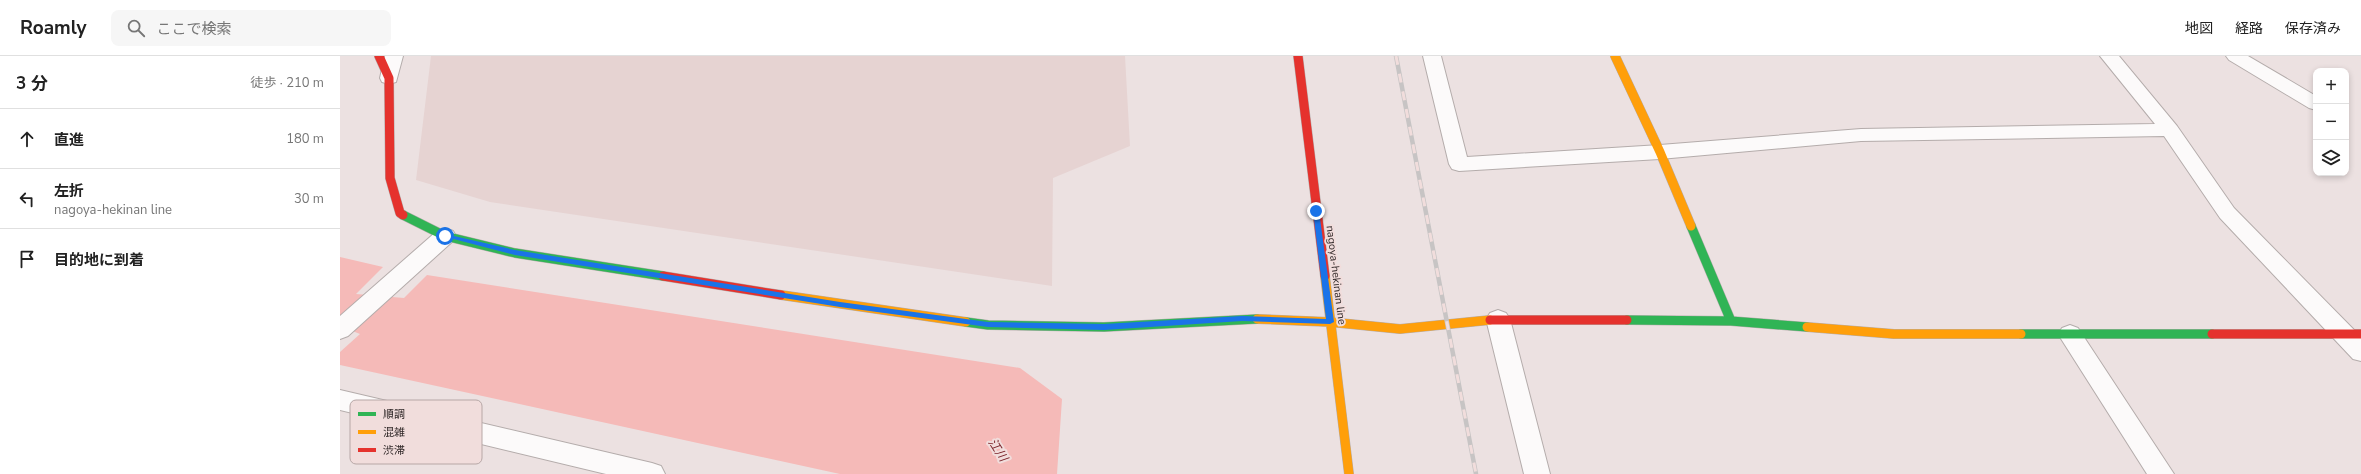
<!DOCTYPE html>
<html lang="ja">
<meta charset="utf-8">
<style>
:root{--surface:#fff;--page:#f6f6f6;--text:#222;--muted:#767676;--line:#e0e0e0}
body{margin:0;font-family:"Nunito Sans","Noto Sans JP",sans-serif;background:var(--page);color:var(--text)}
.controls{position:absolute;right:12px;top:12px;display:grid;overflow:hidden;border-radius:8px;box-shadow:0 2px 6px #0003}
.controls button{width:36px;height:36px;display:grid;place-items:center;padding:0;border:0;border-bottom:1px solid var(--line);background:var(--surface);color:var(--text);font:20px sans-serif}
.stop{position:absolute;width:12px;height:12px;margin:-9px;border:3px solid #1a73e8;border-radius:50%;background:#fff}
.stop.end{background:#1a73e8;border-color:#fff;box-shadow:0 1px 4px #0008}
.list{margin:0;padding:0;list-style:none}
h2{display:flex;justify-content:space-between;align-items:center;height:52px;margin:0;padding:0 16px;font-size:17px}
h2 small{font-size:13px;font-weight:400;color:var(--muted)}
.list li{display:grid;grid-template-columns:26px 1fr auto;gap:12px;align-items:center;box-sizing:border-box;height:60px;padding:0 16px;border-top:1px solid var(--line)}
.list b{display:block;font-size:15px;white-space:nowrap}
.list p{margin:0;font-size:13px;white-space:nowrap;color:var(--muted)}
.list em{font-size:13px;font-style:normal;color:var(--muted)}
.icon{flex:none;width:22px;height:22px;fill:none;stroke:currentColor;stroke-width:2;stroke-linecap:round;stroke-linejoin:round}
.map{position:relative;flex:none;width:2021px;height:418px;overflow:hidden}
header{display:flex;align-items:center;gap:24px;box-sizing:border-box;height:56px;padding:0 20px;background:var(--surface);border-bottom:1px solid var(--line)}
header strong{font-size:19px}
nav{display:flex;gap:22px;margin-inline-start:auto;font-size:14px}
.search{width:280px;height:36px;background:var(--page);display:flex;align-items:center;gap:10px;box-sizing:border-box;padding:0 14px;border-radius:8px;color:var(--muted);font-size:15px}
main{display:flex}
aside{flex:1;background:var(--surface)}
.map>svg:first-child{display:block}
.built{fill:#e6d3d2}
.water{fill:#f5bab8}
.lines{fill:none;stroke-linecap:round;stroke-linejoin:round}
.street-casing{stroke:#b4acab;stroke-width:2}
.fast-casing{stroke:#b4acab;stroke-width:10}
.slow-casing{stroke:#b4acab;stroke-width:10}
.jam-casing{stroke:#b4acab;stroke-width:10}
.street{fill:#fcfafa;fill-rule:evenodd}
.fast{stroke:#30b455;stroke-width:9}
.slow{stroke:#ff9f0a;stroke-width:9}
.jam{stroke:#e5322d;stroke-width:9}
.rail-casing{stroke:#c7c4c4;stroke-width:4.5}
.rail{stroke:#f1dddc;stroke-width:3;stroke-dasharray:9;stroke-linecap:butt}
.route{fill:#1a73e8}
.labels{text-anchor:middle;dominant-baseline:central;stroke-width:4;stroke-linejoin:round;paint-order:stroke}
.street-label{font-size:11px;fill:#302828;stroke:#f1dddc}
.water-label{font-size:12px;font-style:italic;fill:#751a21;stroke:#f1dddc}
.key{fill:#f1dddc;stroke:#b7a7a6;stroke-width:1}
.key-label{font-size:11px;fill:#302828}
</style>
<header>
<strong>Roamly</strong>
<div class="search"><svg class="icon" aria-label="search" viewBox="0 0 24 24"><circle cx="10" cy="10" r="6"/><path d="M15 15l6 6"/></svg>ここで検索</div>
<nav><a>地図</a><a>経路</a><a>保存済み</a></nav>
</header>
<main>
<aside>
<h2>3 分<small>徒歩 · 210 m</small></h2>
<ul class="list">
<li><svg class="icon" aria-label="ahead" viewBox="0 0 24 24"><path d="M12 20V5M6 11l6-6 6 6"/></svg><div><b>直進</b></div><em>180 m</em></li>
<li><svg class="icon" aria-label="left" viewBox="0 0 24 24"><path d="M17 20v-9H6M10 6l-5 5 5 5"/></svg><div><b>左折</b><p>nagoya-hekinan line</p></div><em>30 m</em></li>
<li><svg class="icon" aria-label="arrive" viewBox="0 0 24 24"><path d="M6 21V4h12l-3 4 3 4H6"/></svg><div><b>目的地に到着</b></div></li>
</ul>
</aside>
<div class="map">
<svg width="2021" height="418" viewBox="0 0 2021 418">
<rect width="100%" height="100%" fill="#ece1e1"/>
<path class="built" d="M91,0H785L790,90L713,122L712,230L150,146L76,124Z"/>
<path class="water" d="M0,201L43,211L16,238L64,242L87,219L680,312L722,343L717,418H500L0,309V296L20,278L0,270Z"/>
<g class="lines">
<defs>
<path id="street" d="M45,0H63L56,26L49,28L42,26L40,22Z
M1083,0H1101L1127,101L1320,89L1521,73L1815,68L1760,0H1779L1837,70L1894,152L2021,281V305L2013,303L1880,162L1824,80L1521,85L1320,103L1119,115L1112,113L1109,108Z
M1886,0H1908L1976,40V54L1969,52L1889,4Z
M105,172L113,175L116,180L113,185L8,280L0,283V260L97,175Z
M1158,254L1166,257L1170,263L1210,418H1184L1146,263L1150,257Z
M1730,269L1738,272L1834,418H1807L1718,278L1722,272Z
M0,334L312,407L321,410L325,418H266L0,354Z"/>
<path id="fast" d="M63,159L105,180L175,197L323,220
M1351,170L1391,265
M1287,264L1391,265L1467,271
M626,266L648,269L764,271L917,263
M1681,278H1872"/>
<path id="slow" d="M1275,0L1320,96L1351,170
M985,220L1009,418
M441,239L626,266
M917,263L990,266L1060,273L1150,264
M1467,271L1554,278H1681"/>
<path id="jam" d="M39,0L49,22L50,122L60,157L63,159
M958,0L985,220
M323,220L441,239
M1150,264H1287
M1872,278H2021"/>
</defs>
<use href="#street" class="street-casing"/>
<use href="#fast" class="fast-casing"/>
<use href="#slow" class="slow-casing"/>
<use href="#jam" class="jam-casing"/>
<use href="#street" class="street"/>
<use href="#fast" class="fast"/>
<use href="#slow" class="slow"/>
<use href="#jam" class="jam"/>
<defs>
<path id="rail" d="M1056,0L1136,418"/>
</defs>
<use href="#rail" class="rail-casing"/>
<use href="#rail" class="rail"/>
</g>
<path class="route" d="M976,153L979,155L994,266L990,268L902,265L764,274L648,271L500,251L175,199L102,180L105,178L175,194L500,246L648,266L764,268L902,260L986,263L973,155Z"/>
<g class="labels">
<g class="street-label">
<text transform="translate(996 219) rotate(83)">nagoya-hekinan line</text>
</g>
<g class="water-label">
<text transform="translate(658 394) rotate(57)">江川</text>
</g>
</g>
<rect x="10" y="344" width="132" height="64" rx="6" class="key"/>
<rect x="18" y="356" width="18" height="4" fill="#30b455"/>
<rect x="18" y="374" width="18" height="4" fill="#ff9f0a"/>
<rect x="18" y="392" width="18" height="4" fill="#e5322d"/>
<g class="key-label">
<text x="43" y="362">順調</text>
<text x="43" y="380">混雑</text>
<text x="43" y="398">渋滞</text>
</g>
</svg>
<div class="controls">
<button>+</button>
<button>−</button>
<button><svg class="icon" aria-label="layers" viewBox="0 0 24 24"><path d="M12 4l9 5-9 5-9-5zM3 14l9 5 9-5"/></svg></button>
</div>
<div class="stop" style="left:105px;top:180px"></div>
<div class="stop end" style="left:976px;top:155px"></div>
</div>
</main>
